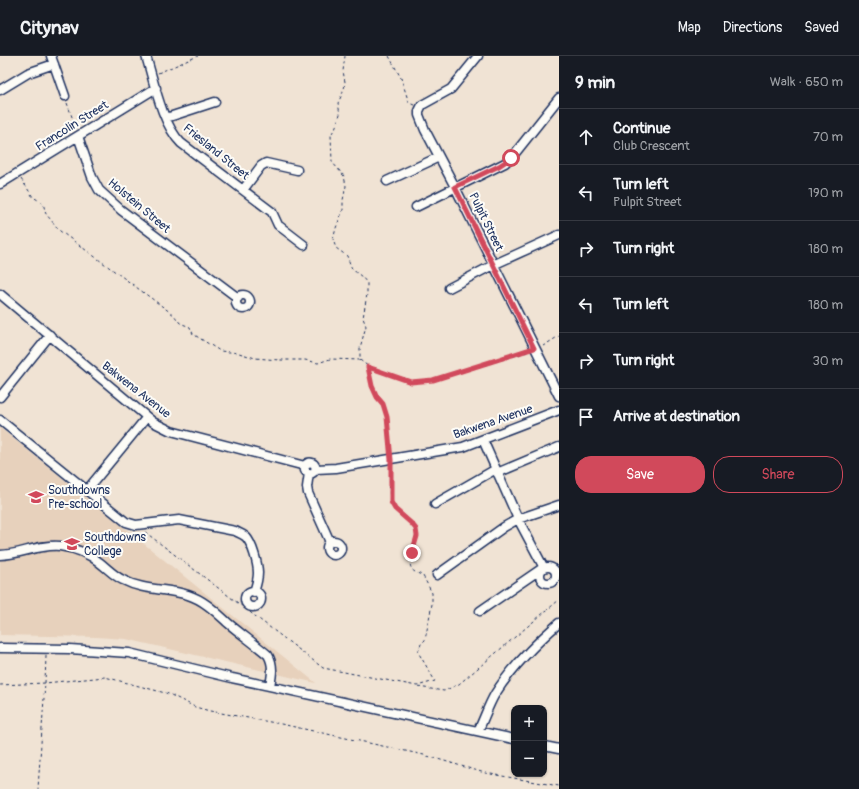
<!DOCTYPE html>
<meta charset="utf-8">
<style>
:root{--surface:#171b24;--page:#20242c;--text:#f1f3f6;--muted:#9ea1a6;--line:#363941;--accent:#d1495b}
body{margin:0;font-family:Pangolin,sans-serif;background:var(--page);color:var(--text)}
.controls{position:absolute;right:12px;bottom:12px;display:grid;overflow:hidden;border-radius:8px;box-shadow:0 1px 3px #0004}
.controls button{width:36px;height:36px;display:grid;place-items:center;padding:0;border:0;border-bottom:1px solid var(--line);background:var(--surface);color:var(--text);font:20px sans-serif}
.stop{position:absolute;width:12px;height:12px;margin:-9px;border:3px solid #d1495b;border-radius:50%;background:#fff}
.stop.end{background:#d1495b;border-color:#fff;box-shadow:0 1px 4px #0008}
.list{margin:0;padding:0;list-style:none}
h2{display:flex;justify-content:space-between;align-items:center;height:52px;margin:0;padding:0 16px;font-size:17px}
h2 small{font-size:13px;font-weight:400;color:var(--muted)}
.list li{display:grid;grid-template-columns:26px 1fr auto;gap:12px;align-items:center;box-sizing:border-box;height:56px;padding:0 16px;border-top:1px solid var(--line)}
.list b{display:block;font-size:15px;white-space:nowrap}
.list p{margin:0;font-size:13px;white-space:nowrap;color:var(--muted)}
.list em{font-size:13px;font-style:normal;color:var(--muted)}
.actions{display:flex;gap:8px;padding:12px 16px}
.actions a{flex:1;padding:9px 0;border:1px solid var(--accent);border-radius:16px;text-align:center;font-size:14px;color:var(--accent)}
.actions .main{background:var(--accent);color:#fff}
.icon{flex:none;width:22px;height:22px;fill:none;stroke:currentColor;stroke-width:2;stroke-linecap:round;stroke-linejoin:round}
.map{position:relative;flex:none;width:559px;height:733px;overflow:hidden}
header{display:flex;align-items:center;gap:24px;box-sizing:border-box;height:56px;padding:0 20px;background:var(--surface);border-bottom:1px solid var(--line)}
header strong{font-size:19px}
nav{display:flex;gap:22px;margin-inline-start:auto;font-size:14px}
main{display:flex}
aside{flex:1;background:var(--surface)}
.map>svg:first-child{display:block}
.built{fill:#e7d1bc}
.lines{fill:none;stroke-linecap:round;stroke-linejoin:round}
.minor-casing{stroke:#1b2f5e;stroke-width:11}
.path{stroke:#1b2f5e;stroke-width:1;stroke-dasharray:3 3;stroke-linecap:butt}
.minor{stroke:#fdfcf7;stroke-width:8}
.route{stroke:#d1495b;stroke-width:5}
.labels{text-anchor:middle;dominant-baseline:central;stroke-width:4;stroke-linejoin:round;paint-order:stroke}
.street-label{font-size:12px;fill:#1b2f5e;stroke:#fdfcf7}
.poi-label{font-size:12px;fill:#1b2f5e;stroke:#fdfcf7;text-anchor:start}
</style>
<header>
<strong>Citynav</strong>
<nav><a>Map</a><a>Directions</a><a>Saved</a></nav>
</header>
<main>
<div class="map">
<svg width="559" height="733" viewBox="0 0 559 733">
<rect width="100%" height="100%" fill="#f0e3d4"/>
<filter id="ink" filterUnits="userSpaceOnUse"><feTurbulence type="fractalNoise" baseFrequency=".025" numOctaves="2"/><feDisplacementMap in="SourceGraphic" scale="8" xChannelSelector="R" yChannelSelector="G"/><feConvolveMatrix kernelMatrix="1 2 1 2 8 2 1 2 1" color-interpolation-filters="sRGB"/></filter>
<g filter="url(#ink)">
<path class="built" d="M0,372L122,470L316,627L126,583L96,581L0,579Z"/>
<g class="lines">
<defs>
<path id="minor" d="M51,0L65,40
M146,0C154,26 162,68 181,87L272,156L278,169L304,189
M478,0L451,33L422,49L419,55V59L425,74L455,131L559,340
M0,34L28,17L54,8
M166,62L215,46
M78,80L92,121L99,134L121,154L238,242
M387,125L439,101
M0,128L156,32
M243,134L261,110L266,107L297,114
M416,151L505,107L516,96L559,42
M449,232L493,209L559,179
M0,238L153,366L171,375L305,410
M236 246a7 7 0 1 1 14 0a7 7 0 1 1-14 0Z
M0,341L50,279
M0,364L126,466L136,469L179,464L235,475C239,477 243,478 246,481C252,487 258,508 258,517C258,523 256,530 254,536
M483,384L518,463L544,512
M304.5 412a5.5 5.5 0 1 1 11 0a5.5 5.5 0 1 1-11 0Z
M316,413L336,412L463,391L559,354
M309,417L307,431L308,437L330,486
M497,417L559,391
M87,434L147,361
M435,448L496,413
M327 492a7 7 0 1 1 14 0a7 7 0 1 1-14 0Z
M0,499C20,499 38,488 60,490C74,492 88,497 99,506C107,512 114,520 123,524C144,535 167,532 188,539C204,544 216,556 228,567C241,578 255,588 268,599C274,609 272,619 270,630
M540 519a8 8 0 1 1 16 0a8 8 0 1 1-16 0Z
M437,519L504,471L518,463L559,449
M245 543a8 8 0 1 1 16 0a8 8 0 1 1-16 0Z
M480,555L544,511
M0,592L70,593L129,597L232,622L514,683
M478,675C484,663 488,650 495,638C512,611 535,588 559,567
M544,690L559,693"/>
</defs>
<use href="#minor" class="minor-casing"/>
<path class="path" d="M389,0L401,22L409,47L414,49
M158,17L198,0
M67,47L76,72
M21,123L33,141L43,147L46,158L60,175L174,259L180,267L190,271L193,278L220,295L239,297L255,302L279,304H305L318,307L330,303L360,304V292L366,270L363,262L367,238V227L362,221L352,213L347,200L336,192L333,184L336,172L343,154V144L346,130L344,120L332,106L331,79L336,70L340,58L338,47L344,34L345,26L343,15L345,0
M543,290L559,280
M360,304L369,311L372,330L377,341L383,348L387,361L390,395
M369,311L411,326L433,324L529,295
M145,476L323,612L417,630L435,625L418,596L421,588L425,584L432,548V537L423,520C421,518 418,518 415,516C402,508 419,486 416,475C413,464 401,461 395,453C387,442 391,423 391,410
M46,600L45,627L105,621L169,638L195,651L210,655L281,668L424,699L485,717L559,730
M0,629L45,627L38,733
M418,631L444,635L459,628L559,544"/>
<use href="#minor" class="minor"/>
</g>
</g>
<g class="lines" filter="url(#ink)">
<path class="route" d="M412,497L417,480L416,473L412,468L395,453L391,446V404L387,361L383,348L377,341L372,330L368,311L411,326L433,324L534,292L455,131L499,110L511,102"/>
</g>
<defs>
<symbol id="school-bare" viewBox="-9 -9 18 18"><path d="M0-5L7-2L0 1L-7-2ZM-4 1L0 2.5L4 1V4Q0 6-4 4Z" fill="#d1495b" stroke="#fdfcf7" stroke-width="2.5" paint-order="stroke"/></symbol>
</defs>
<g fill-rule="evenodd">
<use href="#school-bare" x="25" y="430" width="22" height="22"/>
<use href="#school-bare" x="61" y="477" width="22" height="22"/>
</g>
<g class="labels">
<g class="street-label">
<text transform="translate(72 70) rotate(-32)">Francolin Street</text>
<text transform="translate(216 96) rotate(39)">Friesland Street</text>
<text transform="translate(139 150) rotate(40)">Holstein Street</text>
<text transform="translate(486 166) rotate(64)">Pulpit Street</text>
<text transform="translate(136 334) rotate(38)">Bakwena Avenue</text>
<text transform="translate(493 366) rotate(-19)">Bakwena Avenue</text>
</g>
<g class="poi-label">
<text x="48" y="434">Southdowns<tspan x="48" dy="14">Pre-school</tspan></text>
<text x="84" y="481">Southdowns<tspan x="84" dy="14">College</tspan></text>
</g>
</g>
</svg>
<div class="controls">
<button>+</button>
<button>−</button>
</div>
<div class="stop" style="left:511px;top:102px"></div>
<div class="stop end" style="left:412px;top:497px"></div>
</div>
<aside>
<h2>9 min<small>Walk · 650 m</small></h2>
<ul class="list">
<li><svg class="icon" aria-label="ahead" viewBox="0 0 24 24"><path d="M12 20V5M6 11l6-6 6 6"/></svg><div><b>Continue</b><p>Club Crescent</p></div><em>70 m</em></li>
<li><svg class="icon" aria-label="left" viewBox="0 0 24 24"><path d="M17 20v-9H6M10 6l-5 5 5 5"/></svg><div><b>Turn left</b><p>Pulpit Street</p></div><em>190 m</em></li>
<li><svg class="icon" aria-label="right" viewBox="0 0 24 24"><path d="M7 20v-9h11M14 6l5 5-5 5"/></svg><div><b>Turn right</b></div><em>180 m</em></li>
<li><svg class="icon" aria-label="left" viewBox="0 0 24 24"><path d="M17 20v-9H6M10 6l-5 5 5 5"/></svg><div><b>Turn left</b></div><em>180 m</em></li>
<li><svg class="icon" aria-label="right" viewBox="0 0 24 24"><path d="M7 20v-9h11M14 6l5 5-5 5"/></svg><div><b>Turn right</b></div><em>30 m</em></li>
<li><svg class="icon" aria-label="arrive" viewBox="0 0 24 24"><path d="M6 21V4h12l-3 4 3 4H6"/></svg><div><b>Arrive at destination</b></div></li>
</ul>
<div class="actions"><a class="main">Save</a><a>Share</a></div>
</aside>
</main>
